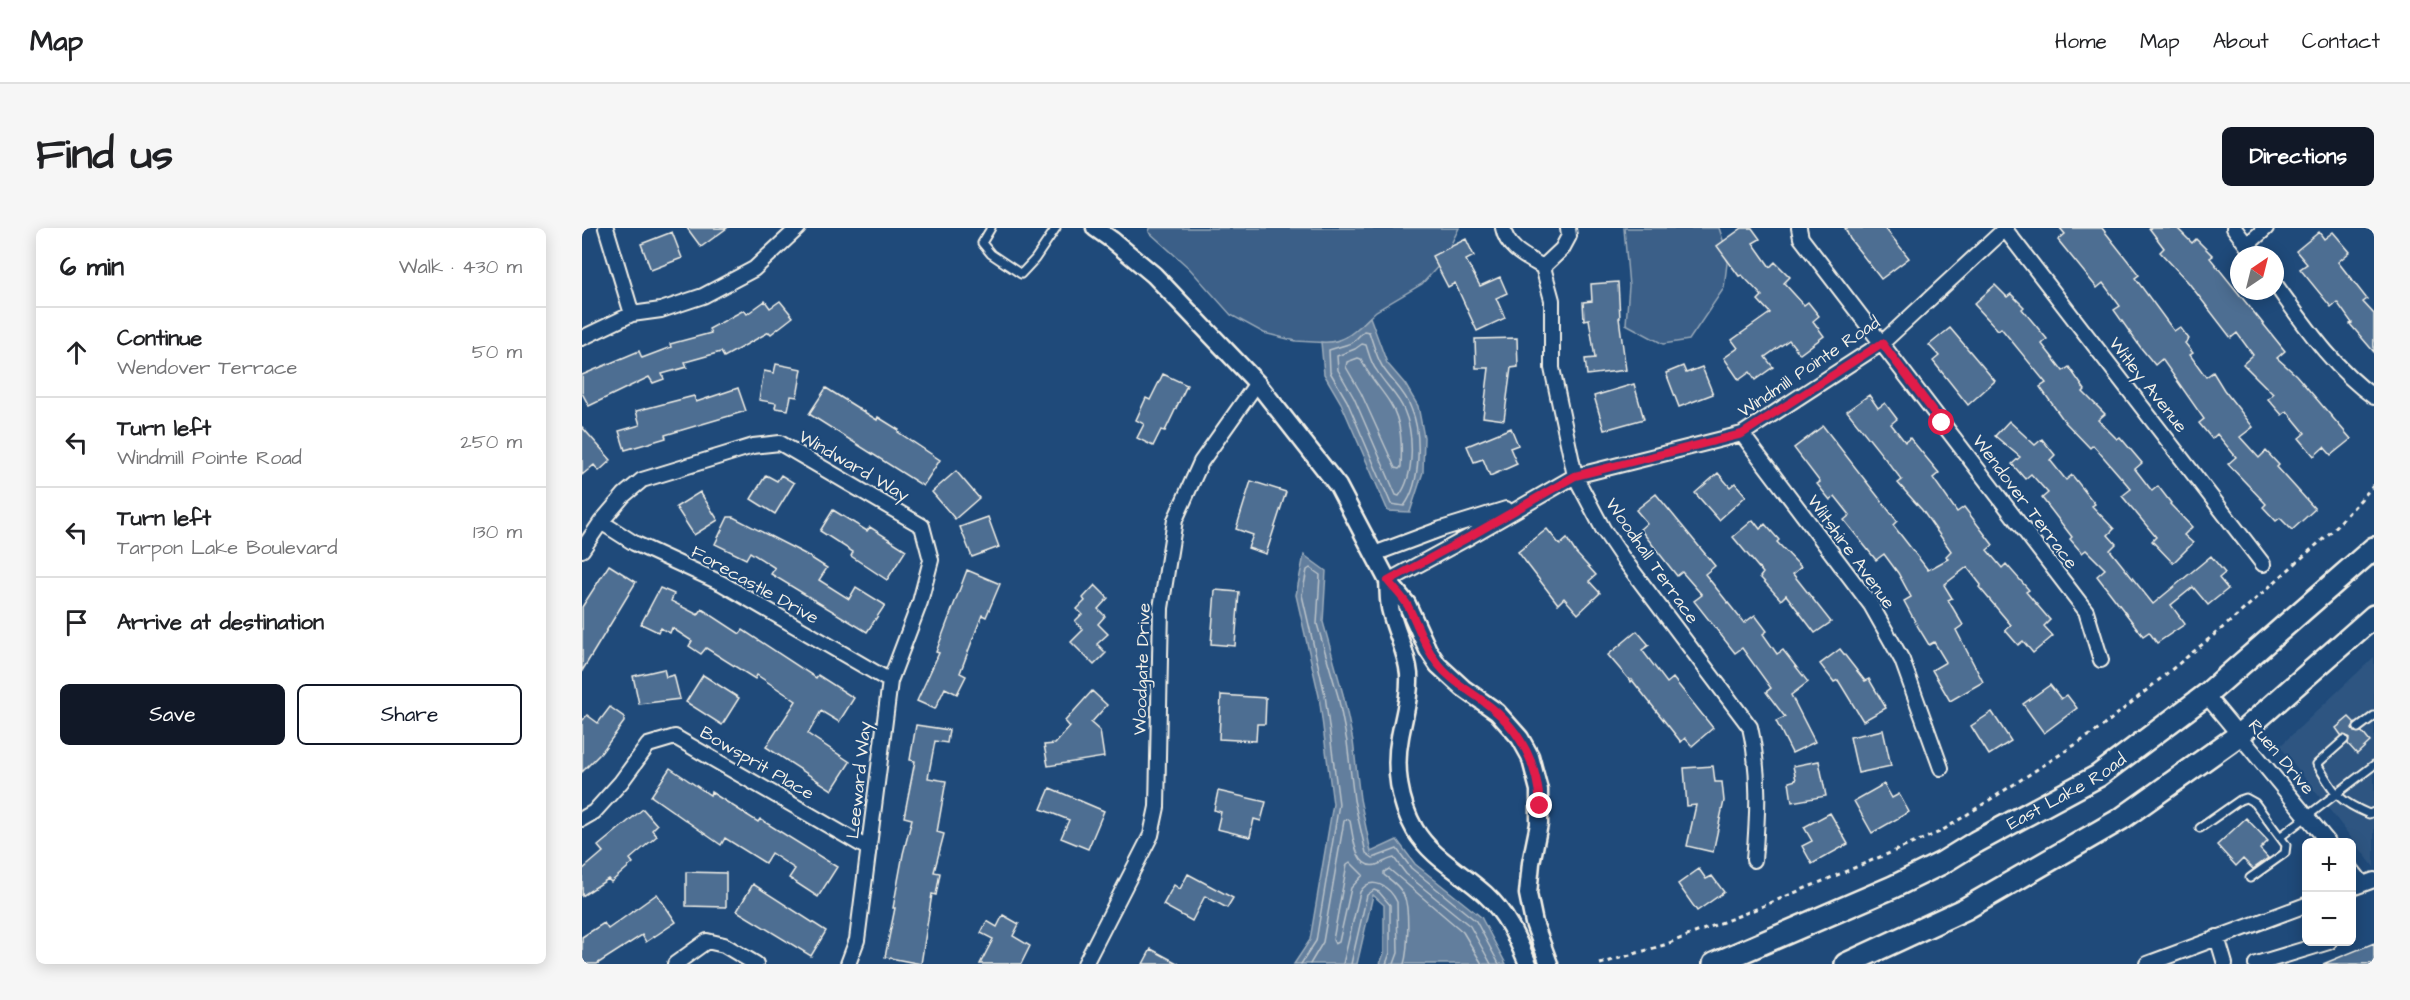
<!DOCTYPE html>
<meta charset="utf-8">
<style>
:root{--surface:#fff;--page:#f6f6f6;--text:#202124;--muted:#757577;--line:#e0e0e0;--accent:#111827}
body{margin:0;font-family:"Architects Daughter",sans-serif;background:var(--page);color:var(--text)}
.controls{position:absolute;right:18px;bottom:18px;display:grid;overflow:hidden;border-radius:9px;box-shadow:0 3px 15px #0003}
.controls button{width:54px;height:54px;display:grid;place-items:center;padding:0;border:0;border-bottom:2px solid var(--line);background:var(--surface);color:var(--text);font:30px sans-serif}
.compass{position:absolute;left:1648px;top:18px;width:54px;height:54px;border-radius:50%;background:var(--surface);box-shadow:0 3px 15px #0003;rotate:35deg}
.stop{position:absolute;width:18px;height:18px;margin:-14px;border:4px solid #e11d48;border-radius:50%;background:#fff}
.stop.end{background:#e11d48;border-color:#fff;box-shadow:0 2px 6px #0008}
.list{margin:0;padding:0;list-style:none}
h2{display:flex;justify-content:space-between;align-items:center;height:78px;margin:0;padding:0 24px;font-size:26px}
h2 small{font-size:20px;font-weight:400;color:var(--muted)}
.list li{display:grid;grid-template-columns:39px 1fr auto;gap:18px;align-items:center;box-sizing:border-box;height:90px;padding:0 24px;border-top:2px solid var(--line)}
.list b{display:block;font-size:22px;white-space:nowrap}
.list p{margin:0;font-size:20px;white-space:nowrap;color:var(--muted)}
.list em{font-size:20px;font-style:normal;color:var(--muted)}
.actions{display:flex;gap:12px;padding:18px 24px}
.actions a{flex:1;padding:14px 0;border:2px solid var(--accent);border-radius:9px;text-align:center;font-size:21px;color:var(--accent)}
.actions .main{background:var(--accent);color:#fff}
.icon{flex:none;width:33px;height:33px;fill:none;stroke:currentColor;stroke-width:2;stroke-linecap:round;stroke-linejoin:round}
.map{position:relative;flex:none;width:1792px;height:736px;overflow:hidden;border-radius:9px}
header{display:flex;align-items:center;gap:36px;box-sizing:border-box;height:84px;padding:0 30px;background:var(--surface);border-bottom:2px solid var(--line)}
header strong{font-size:28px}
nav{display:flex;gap:33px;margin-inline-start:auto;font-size:21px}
.intro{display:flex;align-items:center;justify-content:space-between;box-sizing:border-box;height:144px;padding:0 36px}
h1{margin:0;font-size:42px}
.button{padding:15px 27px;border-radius:9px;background:var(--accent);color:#fff;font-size:21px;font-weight:700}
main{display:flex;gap:36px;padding:0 36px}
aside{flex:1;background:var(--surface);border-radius:9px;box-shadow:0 3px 15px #0003}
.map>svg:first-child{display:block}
.built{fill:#2d5581}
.green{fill:#3a5f88;stroke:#97a8b8;stroke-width:1.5}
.water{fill:#627e9d;stroke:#9cacbb;stroke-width:1.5}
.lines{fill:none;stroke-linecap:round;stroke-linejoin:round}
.shore{stroke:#bac3ca;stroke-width:1.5}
.building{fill:#4d6e92;stroke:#f4f1e8;stroke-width:1.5}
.service-casing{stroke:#f4f1e8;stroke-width:11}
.minor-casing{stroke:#f4f1e8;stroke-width:18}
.tertiary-casing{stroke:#f4f1e8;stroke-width:21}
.primary-casing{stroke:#f4f1e8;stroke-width:26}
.path{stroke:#f4f1e8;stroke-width:3;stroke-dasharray:4.5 4.5;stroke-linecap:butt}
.service{stroke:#1f4a7a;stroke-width:7}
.minor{stroke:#1f4a7a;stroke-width:14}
.tertiary{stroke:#1f4a7a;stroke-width:16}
.primary{stroke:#1f4a7a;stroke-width:21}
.route{stroke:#e11d48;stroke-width:8}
.labels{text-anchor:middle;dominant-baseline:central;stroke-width:4.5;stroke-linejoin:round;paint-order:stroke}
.street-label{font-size:18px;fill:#f4f1e8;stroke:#1f4a7a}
</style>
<header>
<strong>Map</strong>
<nav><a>Home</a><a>Map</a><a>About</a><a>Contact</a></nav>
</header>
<div class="intro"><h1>Find us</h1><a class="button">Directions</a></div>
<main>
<aside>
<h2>6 min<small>Walk · 430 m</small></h2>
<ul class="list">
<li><svg class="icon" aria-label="ahead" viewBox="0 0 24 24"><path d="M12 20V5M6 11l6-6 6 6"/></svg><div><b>Continue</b><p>Wendover Terrace</p></div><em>50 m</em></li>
<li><svg class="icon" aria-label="left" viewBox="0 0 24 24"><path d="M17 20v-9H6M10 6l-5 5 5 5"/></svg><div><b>Turn left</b><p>Windmill Pointe Road</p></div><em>250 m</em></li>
<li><svg class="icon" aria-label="left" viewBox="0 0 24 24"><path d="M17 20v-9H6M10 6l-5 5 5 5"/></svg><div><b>Turn left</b><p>Tarpon Lake Boulevard</p></div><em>130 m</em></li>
<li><svg class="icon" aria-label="arrive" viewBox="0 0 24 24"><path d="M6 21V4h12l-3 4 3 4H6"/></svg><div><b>Arrive at destination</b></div></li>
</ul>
<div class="actions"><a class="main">Save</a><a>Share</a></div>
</aside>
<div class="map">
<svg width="1792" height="736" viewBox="0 0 1792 736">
<rect width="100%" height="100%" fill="#1f4a7a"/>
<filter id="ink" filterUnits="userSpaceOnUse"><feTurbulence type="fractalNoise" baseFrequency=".0167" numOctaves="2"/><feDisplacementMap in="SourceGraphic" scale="12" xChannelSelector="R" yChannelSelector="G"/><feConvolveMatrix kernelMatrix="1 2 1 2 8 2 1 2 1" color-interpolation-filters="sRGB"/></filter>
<g filter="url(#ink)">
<path class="built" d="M1792,429V639L1698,518Z"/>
<path class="green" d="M568,0H877L860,34L840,56L794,83L767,109L749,115L714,113L682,105L649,87L607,40L567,4Z
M1042,0H1137L1146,27L1142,60L1107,112L1081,116L1044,96L1047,58Z"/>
<path class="water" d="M788,89L805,135L823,156L836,178L842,209L841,244L828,284L806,283L759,175L742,146L739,114C761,116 772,104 788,89Z
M722,327L744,343L741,394L761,466L771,513L778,571L789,624L815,612L833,636L899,689L924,736H798L802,725V677L791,667L775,736H712L728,712L751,576L737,468L714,367Z"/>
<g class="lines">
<path class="shore" d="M782,103L787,104C791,115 794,128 800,138C809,153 823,163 829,180C840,205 839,256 822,278L809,276L765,173L748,144L747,122L770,115Z
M780,116L784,117C787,126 789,136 795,143C803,157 816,167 822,182C832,205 833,247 817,268L814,267L772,170L756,142L755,128L773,121Z
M776,130L779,131C786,148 798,159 808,175C820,194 820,217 819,239L817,241L813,240L779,165L764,139L765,134Z
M768,634L781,647L769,660L757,714L753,716L751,712L765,636Z
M719,736L734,713L757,576L743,467L720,367L725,342L728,340L738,347L735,396L756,468L765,514L772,572L784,625L791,630L815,621L829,640L894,693L917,736
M728,736L741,714L762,593L765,591L768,593C771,607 773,642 794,637C801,635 806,631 812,630L824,646L888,698L909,736
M761,736L778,664C789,646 808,659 815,674L816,725L812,736
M769,736L785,667L792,662L797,664L808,677V725L804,736
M822,736C826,723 828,680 822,668C819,659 809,652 802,647V644L807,641L881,704L900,736"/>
</g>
<path class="building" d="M105,0H145L119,19Z
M1160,0H1170L1178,11L1171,15L1188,39L1193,34L1208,49L1202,55L1222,77L1226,74L1237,88L1231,93L1242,108L1218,126L1207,112L1183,129L1191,139L1173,152L1168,144L1157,152L1142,130L1156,120L1150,112L1188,85L1176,72L1180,68L1160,47L1157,48L1135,18Z
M1263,0H1303L1327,30L1299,51L1268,11Z
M1478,0H1520L1557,47L1553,50L1592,103L1598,99L1607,111L1603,115L1611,125L1608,127L1624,149L1631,144L1642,162L1671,199L1658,209L1677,230L1684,223L1697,237L1695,239L1733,281L1710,302L1698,290L1694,293L1681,279L1684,276L1646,236L1654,229L1635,206L1630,211L1617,195L1622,191L1580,131L1573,137L1559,120L1532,82L1538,78L1521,55L1515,60L1476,12L1483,6Z
M1567,0H1595L1610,15L1614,11L1631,28L1628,30L1703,123L1695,130L1714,147L1769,211L1749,227L1742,219L1732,228L1717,210L1723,205L1705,183L1700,187L1686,171L1691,166L1661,136L1671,127L1655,105L1649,110L1606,54L1578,24L1582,20Z
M90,4L100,30L69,42L59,16Z
M1737,4L1742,11L1751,4L1768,24L1756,34L1785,71L1781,74L1792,86V124L1768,96L1770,95L1755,74L1749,79L1718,41L1725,36L1714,23Z
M884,11L892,28L884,32L898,58L918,49L925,65L914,70L923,90L895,103L873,55L866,59L850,28Z
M1036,54L1038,90H1037L1044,142L1005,147L1003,131L1013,130L1007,91L1002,92L1001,74L1010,73L1009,56Z
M1413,57L1425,69L1429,66L1442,79L1440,81L1465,111L1460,116L1481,143L1487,139L1503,162L1501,164L1523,186L1516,192L1535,211L1538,209L1560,235L1553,241L1570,263L1576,258L1589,275L1588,276L1610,299L1602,307L1611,315L1591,335L1570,313L1574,309L1540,268L1549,261L1511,217L1508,220L1483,194L1458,159L1464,155L1419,100L1416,102L1392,76Z
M183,73L188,80L198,73L211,89L189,106L187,104L142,129L139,124L103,134L105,139L80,146L82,151L71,155L67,149L7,178L0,165V147L57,123L60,130L89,119L88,116L129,105L127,101L162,82L165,86Z
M1368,100L1413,153L1386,177L1351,133L1357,128L1347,117Z
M935,110L936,139L929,140L922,192L901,189L907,140H894L893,111Z
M194,136L220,141L215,169L209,168L206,182L193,180L194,175L177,172L182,143L192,145Z
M1101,138L1104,145L1120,139L1131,166L1097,179L1084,145Z
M581,146L605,157L583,203L579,202L571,218L555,210L562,196L554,192L564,170L568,172Z
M1052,156L1062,191L1022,202L1012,168Z
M156,160L164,183L83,207L84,210L43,222L37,203L58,197L54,183L112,168L114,174Z
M244,160L295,192L296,189L317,202L316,204L358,232L341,258L227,186Z
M1287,167L1296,180L1303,175L1315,191L1309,196L1323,214L1328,210L1357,245L1351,250L1375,284L1382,279L1411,317L1405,322L1420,340L1424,336L1447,362L1444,364L1468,392L1462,398L1471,408L1451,425L1441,413L1436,417L1423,402L1429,397L1397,359L1399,357L1385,339L1362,357L1370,370L1366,372L1381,397L1374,402L1401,454L1368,473L1350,442L1364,434L1352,414L1347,417L1336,399L1322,373L1329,369L1316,345L1302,326L1294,332L1262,292L1268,287L1253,268L1248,272L1235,256L1238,254L1212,220L1241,198L1315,293L1311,297L1346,342L1366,331L1364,328L1369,323L1340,282L1316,255L1320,252L1265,183Z
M1427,193L1453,217L1460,211L1473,227L1468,232L1484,252L1490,247L1513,276L1510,278L1532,301L1526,307L1534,316L1528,322L1571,376L1629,328L1643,345L1637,350L1646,361L1626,377L1611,359L1589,377L1603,396L1575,415L1567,404L1561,408L1515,348L1523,341L1504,322L1500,325L1488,311L1490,309L1460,270L1466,265L1449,246L1443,251L1430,236L1438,229L1413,208Z
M0,199L29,232L17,243L12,237L0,247Z
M929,200L936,217L928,220L935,236L908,248L901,231L892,234L885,218Z
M374,243L397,270L373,291L350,264Z
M1136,245L1148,259L1153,255L1164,268L1137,292L1113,265Z
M184,247L195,253L199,247L212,255L193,286L169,271Z
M669,253L704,264L684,326L666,320L671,307L654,301Z
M118,264L136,292L112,307L94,279Z
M1074,266L1133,338L1123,346L1162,395L1173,387L1185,403L1181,406L1195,426L1201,422L1226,454L1209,467L1233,514L1210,525L1194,493L1203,489L1184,464L1189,460L1160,420L1153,425L1112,373L1120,367L1100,344L1095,348L1058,301L1065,295L1054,282Z
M251,282L285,303L288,299L324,322L305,352L269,328L271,324L238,303Z
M146,289H151L223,326L245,340L237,352L267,371L274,359L303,377L285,404L189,346L193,340L168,324L164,331L133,316Z
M406,289L417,319L390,329L378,299Z
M1171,292L1178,301L1183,296L1197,312L1195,314L1219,339L1211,346L1249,394L1233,405L1204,367L1199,372L1178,349L1181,345L1151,309Z
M965,301L978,317L985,311L994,325L1014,347L1007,353L1018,365L996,386L982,370L976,376L936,324Z
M27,337L54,354L0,443V379Z
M385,342L418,356L404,389L400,387L378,445L384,448L375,466L363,460L353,481L335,473L357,425L354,424Z
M513,357L526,370L516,381L523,388L516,396L526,406L515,416L524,425L512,437L489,414L501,402L493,393L500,386L495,381L503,373L501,370Z
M78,360L92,366L89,373L116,387L120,381L158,406L161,402L234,450L236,447L272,470L257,494L239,483L226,506L268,534L250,562L184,519L214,473L175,447L173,451L124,420L119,426L107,418L110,413L90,400L88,405L78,400L76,404L59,396Z
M633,362L657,364L653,418L629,416Z
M1055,403L1067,417L1060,422L1085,455L1091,450L1131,500L1110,518L1103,510L1099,514L1050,452L1049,454L1026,427Z
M1258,421L1283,453L1287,451L1304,480L1281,493L1256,452L1252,454L1238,436Z
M82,441L84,449L92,447L98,471L57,476L51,448Z
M121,447L157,470L140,497L104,474Z
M1468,457L1479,471L1485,467L1495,480L1462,505L1441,476Z
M510,463L525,477L509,495L518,503L522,529L466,538L462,517L473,516L488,499L483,493Z
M639,467L684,470L683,496H675L674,513L637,511Z
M28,479L42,489V494L19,525L0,544V493L5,487L16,495Z
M1410,484L1429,513L1407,527L1389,498Z
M1767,489L1773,495L1770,500L1772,504H1780L1788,514L1775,526L1766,516L1767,509L1759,507L1754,500Z
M334,497L367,502L365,515L353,513L346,550L364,553L355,604L362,606L352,644L358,645L354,667L350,666L339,736L303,729L313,680H311L321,626L330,591L322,589L333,533L328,532Z
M1301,502L1309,538L1276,545L1268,509Z
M1237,533L1244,568L1210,574L1207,554L1214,552L1211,538Z
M1131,538L1133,554H1140L1142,573L1131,624L1105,618L1114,577L1105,578L1102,540Z
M88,540L128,567L129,564L176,594L178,591L255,639L236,669L207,650L213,641L189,625L183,635L143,610L139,617L69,568Z
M1302,556L1310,570L1317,566L1327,584L1290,605L1272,573Z
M468,560L522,583L506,621L479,610L487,592L459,581Z
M636,563L684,574L679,593L672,591L668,609L635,601L639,584L632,582Z
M61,581L75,597L70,602L75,608L48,631L51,635L29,654L26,651L0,668V642L21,624L16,618Z
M1248,585L1266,616L1230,636L1220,618L1230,613L1222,599Z
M1664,590L1686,613L1678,621L1686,630L1671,641L1661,631L1654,638L1635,617Z
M1117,641L1124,651L1130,648L1142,664L1115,683L1096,656Z
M104,644L144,645V679L104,678Z
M606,646L651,670L645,680L623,668L610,693L581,677L592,657L598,661Z
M171,656L244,703L229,728L155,683Z
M75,666L94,694L64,714L60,707L15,736H0V709L22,695L26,701Z
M421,687L437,696L431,708L448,718L439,736H398L411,711L399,705L405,693L415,699Z
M1792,715V736H1741Z
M569,721L597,736H561Z"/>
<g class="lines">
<defs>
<path id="service" d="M409,0L400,15L409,26L439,46L453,31L474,0
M1776,500L1792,488
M1762,512L1735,536C1753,565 1754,572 1787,586L1792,584
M1618,600L1658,572L1664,570L1673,575L1704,617L1703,625L1668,650
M1698,609L1792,537"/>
<path id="minor" d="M24,0L50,86
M921,0C925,21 944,29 961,39
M1217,0L1219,10L1504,383L1519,432
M1422,0L1681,336
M1652,0L1672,27
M1665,17L1684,0
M961,39L970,72V140L993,248L1021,301L1040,329L1168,499C1178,543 1176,587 1172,632
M961,39L980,21L987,8L986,0
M1693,56C1722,96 1751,140 1792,169
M0,110L50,86L79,82L121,68L172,41L216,0
M1160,206L1289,377L1320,432L1359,540
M19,294L52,315L139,355L308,453
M0,322L19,294L42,267L60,252L171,218L198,215L340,298L349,332L338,374L308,453L275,712L266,736
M792,326L859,301L924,281
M806,353L887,309L993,248L1160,206L1300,115L1424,0
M1624,467L1746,614
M0,591L12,584L39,554L66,517L93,509L287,621
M1770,642L1781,656
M1770,660L1792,652
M1635,709L1643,736
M93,736L125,713L142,717L174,736
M503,736L569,607L575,579L579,380L593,292L619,234L675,155
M1565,736L1724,677
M1674,736L1747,714"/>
<path id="tertiary" d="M513,0L530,12L572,47L675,155L756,258L806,353L825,376L846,422L856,437L881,460L915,484L938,510L948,528L957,562V596L949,635L946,666L952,695L967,736
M806,353C807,363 806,375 809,384C814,405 825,424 827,446C828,469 822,487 818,509C812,540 817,574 833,602C850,630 879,644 903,666C924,685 935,710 946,736"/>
<g id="primary">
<path id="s1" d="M1132,736L1311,659L1360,635L1394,614L1516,548L1624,467L1792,320"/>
<path d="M1264,736L1383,681L1539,591L1657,507L1792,388"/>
</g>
</defs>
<use href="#service" class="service-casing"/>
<use href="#minor" class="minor-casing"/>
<use href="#tertiary" class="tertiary-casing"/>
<use href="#primary" class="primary-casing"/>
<path class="path" d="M1018,736L1082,717L1169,683L1358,604L1516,502L1650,392L1750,303L1792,257"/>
<use href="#service" class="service"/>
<use href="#minor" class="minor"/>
<use href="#tertiary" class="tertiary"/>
<use href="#primary" class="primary"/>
</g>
</g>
<g class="lines" filter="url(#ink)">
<path class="route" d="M958,578C956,534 937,499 901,473C885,461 868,452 855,435C842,418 836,397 826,378C821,369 812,361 806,353L887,309L993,248L1160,206L1300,115L1360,195"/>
</g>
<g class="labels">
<g class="street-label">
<text transform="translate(1227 139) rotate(-34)">Windmill Pointe Road</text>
<text transform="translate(1566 157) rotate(52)">Witley Avenue</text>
<text transform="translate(272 238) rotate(30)">Windward Way</text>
<text transform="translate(1443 274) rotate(53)">Wendover Terrace</text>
<text transform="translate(1269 324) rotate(54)">Wiltshire Avenue</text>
<text transform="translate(1070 333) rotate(55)">Woodhall Terrace</text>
<text transform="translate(173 357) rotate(29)">Forecastle Drive</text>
<text transform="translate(560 441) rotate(-88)">Woodgate Drive</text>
<text transform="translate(1699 529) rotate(50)">Ruen Drive</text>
<text transform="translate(175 535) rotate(30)">Bowsprit Place</text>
<text transform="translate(277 552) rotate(-84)">Leeward Way</text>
<text stroke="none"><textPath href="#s1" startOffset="393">East Lake Road</textPath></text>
</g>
</g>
</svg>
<div class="controls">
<button>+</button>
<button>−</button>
</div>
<svg class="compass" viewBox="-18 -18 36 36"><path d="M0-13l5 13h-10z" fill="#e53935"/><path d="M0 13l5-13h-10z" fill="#757577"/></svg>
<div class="stop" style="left:1360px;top:195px"></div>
<div class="stop end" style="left:958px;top:578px"></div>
</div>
</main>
